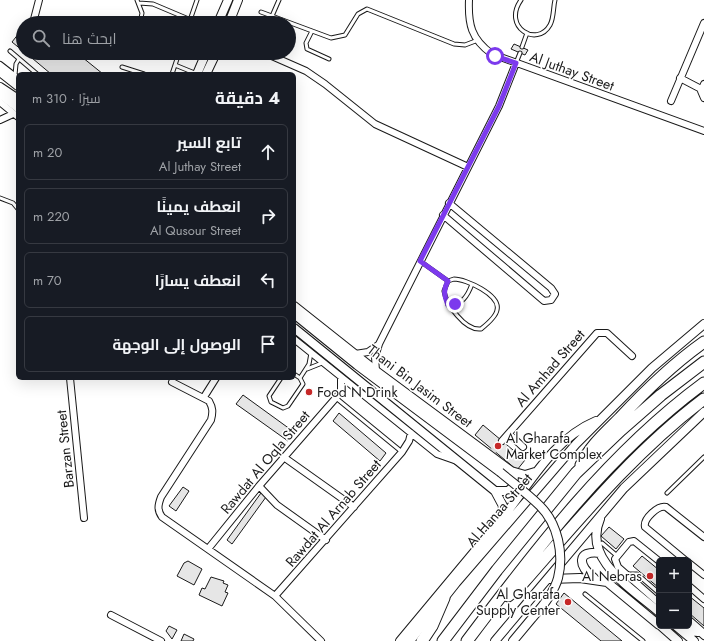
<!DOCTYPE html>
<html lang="ar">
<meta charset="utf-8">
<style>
:root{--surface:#171b24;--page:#20242c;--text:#f1f3f6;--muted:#9ea1a6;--line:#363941}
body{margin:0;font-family:Jost,Cairo,sans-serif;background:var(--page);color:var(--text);direction:rtl}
.controls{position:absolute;right:12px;bottom:12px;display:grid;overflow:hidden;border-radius:6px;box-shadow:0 4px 16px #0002}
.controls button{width:36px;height:36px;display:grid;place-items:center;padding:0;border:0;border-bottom:1px solid var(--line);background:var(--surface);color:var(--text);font:20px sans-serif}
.stop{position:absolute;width:12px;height:12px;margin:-9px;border:3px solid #7c3aed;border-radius:50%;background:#fff}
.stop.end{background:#7c3aed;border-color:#fff;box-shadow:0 1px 4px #0008}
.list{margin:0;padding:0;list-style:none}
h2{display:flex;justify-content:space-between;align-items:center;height:52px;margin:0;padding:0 16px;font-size:17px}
h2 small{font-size:13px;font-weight:400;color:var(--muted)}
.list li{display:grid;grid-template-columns:26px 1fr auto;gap:12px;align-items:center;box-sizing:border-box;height:56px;margin:0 8px 8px;padding:0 8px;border:1px solid var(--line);border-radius:6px}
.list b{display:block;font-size:15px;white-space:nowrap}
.list p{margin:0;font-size:13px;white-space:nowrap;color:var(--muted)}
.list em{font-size:13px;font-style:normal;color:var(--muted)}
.icon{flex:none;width:22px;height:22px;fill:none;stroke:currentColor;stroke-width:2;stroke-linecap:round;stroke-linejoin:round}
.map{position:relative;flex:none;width:704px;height:641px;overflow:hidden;direction:ltr}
.search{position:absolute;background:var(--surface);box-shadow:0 4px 16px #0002;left:16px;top:16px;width:280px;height:44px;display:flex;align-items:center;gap:10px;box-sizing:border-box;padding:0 14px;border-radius:22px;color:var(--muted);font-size:15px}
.panel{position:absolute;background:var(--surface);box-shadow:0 4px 16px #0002;left:16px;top:72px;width:280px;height:308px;border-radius:6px;direction:rtl}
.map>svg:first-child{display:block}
.building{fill:#e6e6e6;stroke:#1a1a1a}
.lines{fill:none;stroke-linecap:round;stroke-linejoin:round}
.street-tunnel{stroke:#ddd;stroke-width:6;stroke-dasharray:6 3;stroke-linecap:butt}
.lane-casing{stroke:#1a1a1a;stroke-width:5}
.street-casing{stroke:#1a1a1a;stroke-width:8}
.secondary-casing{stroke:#1a1a1a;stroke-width:10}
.highway-casing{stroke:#1a1a1a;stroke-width:13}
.lane{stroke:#fff;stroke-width:3}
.street{stroke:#fff;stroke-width:6}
.secondary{stroke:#fff;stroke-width:8}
.highway{stroke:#fff;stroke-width:11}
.secondary-bridge-casing{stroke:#1a1a1a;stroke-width:10;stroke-linecap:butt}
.secondary-bridge{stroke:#fff;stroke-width:8}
.route{stroke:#7c3aed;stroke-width:5}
.poi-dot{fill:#c62828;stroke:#fff;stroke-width:1.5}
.labels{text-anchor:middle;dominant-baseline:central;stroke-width:3;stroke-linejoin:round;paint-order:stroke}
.street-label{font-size:14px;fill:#1a1a1a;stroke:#fff}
.poi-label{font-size:14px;fill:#1a1a1a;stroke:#fff;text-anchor:start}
</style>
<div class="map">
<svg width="704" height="641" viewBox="0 0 704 641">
<rect width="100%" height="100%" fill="#fff"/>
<path class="building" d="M23,28V51L12,42Z
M514,44L528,50L525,55L511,49Z
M26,53H57L62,57L66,53H77L103,74H51Z
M243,395L294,432L288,441L236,404Z
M339,413L386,453L380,461L333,421Z
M483,425L525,460L517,470L475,435Z
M183,487L189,491L176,511L169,506Z
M261,493L266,497L232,544L227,540Z
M609,527L624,539L616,549L601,536Z
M642,556L659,570V588L633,566Z
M188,561L202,569L194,585L177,576L184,563Z
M211,577L224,581L223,583L228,585L225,592L228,593L222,606L199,595L202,588L205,589Z
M564,593L622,641H601L556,604Z
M689,596L704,608V626L689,613Z
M169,626L177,630L172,639L166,631Z
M184,634L194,639L193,641H181Z"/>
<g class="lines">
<path class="street-tunnel" d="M493,451L502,441"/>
<defs>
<path id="lane" d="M137,0L142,13L140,23
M521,0C502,27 537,48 550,25C554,18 553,8 555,0
M139,3L153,4L198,23
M261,12L331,38L345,35L358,14L367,9L454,44L465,45L478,40
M272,16L279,0
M189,23L197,0
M312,31L306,43L307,49L329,59
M522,47L527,33
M10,51L37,74
M516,63L520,53
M175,65L197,74
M122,67L144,74
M172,74L179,53
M15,75L16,64L19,59
M0,198L13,203L18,209
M420,261L448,281
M454,279C466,279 501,295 497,310C496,317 486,325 481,329C465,331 446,304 444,291L448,281Z
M448,305C462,306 468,295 472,284
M307,369L322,363
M281,378L269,396L271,402L283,408L288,406L303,384L300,378L294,374
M300,378L309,364L311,353
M336,398L402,452
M667,493L704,457
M602,543L616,555
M628,574H637L659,593
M585,594L643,641
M689,618L704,631"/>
<path id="street" d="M469,0C468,24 471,39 492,54L704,131
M33,23L39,0
M265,53L306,71L325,84L375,124L468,167
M0,65L18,79
M680,78L701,89
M704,84L701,91L704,98
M671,101L704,23
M0,102L18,117
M0,120L13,114
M443,215L544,301L551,300L555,294L551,288L449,203
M294,339L437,454L457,461
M355,354L368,352L378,345
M376,371L375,357L379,344L499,106L516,63
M70,378L84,518
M172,382L209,401C213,408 213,412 211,420L161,497C158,505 157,510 162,517L275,596L321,641
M204,397L216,378
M509,434L523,447
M502,441L597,333H607L632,356
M285,458L354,507
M259,486L277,505L326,540
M208,549L259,486L341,392V377
M685,560L645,527C643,519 658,505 666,507L704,537
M659,561L634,541L629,542L615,559L618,567L659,603
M689,563L704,575
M689,586L704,599
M275,596L402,452L409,441L411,433
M111,615L161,641
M689,623L704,636"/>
<path id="secondary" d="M218,23L228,0
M229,23L238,0
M0,72L18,86
M197,74L206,53
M206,74L216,53
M0,87L18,99
M0,94L18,108
M294,306L376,371L511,471L525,475L535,472
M294,314L357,365L500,472
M294,328L495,491L503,506L502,517
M495,491H508L513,487L514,476L511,471
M600,519C582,560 633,589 659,612
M594,578C578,566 576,550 600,553
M551,579L580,578L607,582L659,625
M661,626L678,641
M676,626L694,641
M681,630L698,632
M400,641C433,601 467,561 500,521C529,486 551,440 596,421
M410,641L456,583L576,444L652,368L704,324
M495,641L624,488L704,412
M513,641L533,617"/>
<path id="highway" d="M581,465C590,446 605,433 620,418C646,390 673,364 704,342
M508,596L524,582C580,518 635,451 704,399
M422,641L432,626L444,598
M443,641L497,570L576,473L621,430L661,395L704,362
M467,641C537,548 609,453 704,383"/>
</defs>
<use href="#lane" class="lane-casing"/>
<use href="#street" class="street-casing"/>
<use href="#secondary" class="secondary-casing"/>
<use href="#highway" class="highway-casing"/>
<use href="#lane" class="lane"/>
<use href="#street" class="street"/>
<use href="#secondary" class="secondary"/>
<use href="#highway" class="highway"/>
<defs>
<path id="secondary-bridge" d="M500,472C513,483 528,494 540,506C558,524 564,554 558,578C554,593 543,606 533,617"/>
</defs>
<use href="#secondary-bridge" class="secondary-bridge-casing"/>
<use href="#secondary-bridge" class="secondary-bridge"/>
</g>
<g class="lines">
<path class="route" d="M455,304L448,305C444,295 443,290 448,281L420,261L499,106L516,63L495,56"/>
</g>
<g class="poi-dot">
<circle cx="309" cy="392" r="4"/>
<circle cx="498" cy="446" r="4"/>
<circle cx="650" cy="576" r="4"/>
<circle cx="568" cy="602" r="4"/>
</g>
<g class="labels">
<g class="street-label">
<text transform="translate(572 71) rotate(20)">Al Juthay Street</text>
<text transform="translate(550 368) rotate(-49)">Al Amhad Street</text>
<text transform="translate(420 386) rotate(37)">Thani Bin Jasim Street</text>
<text transform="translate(65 449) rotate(-96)">Barzan Street</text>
<text transform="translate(265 462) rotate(-50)">Rawdat Al Oqla Street</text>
<text transform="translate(499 510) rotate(-49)">Al Hanaa Street</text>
<text transform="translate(333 513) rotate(-49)">Rawdat Al Arnab Street</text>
</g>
<g class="poi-label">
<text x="317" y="392">Food N Drink</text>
<text x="506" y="438">Al Gharafa<tspan x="506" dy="16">Market Complex</tspan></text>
<text x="642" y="576" text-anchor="end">Al Nebras</text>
<text x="560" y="594" text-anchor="end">Al Gharafa<tspan x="560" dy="16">Supply Center</tspan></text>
</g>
</g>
</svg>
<div class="controls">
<button>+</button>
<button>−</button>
</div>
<div class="stop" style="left:495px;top:56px"></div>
<div class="stop end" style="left:455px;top:304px"></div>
<div class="search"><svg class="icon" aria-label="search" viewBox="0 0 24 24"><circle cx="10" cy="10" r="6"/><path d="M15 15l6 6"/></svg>ابحث هنا</div>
<section class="panel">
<h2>4 دقيقة<small>سيرًا · 310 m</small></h2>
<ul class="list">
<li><svg class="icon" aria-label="ahead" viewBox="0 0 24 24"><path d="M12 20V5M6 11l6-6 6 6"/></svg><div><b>تابع السير</b><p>Al Juthay Street</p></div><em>20 m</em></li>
<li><svg class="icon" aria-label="right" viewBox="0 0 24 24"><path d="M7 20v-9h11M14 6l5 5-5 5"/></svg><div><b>انعطف يمينًا</b><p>Al Qusour Street</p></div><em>220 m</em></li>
<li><svg class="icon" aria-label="left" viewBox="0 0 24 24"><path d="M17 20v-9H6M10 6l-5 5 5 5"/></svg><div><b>انعطف يسارًا</b></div><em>70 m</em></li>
<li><svg class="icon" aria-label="arrive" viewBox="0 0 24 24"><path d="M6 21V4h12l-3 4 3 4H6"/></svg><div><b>الوصول إلى الوجهة</b></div></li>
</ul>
</section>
</div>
